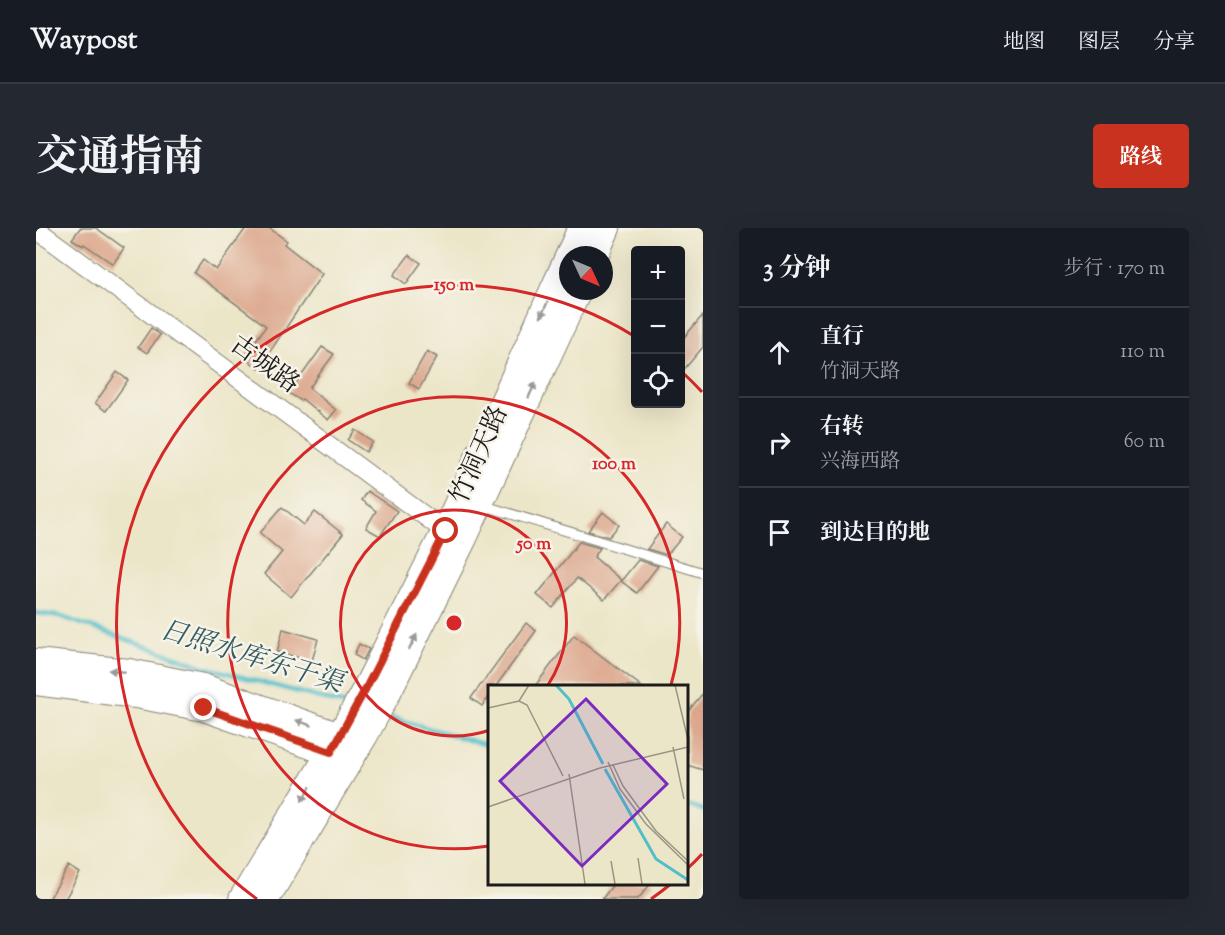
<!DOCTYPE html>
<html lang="zh">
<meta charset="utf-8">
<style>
:root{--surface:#171b24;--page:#242831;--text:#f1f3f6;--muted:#9ea1a6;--line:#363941;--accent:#c8321e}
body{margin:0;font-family:"Sorts Mill Goudy","Noto Serif SC",serif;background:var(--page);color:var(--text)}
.controls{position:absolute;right:18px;top:18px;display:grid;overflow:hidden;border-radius:6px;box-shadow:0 6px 24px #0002}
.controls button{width:54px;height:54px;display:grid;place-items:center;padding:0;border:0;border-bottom:2px solid var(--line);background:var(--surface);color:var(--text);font:30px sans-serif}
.compass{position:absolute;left:523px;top:18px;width:54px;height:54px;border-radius:50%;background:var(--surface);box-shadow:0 6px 24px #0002;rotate:134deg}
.stop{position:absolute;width:18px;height:18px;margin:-14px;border:4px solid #c8321e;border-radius:50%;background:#fff}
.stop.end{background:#c8321e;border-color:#fff;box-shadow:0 2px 6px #0008}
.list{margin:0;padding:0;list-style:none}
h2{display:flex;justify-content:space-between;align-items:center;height:78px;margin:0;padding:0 24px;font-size:26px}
h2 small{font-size:20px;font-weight:400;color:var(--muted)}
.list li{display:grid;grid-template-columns:39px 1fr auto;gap:18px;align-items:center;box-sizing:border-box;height:90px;padding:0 24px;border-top:2px solid var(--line)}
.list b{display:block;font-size:22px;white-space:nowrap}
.list p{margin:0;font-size:20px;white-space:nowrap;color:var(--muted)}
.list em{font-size:20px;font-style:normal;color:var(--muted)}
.icon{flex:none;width:33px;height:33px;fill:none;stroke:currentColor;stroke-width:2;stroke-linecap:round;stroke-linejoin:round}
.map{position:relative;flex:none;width:667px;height:671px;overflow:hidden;border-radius:6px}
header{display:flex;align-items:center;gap:36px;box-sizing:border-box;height:84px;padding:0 30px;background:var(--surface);border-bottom:2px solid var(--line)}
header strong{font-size:28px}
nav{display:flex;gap:33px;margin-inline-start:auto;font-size:21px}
.intro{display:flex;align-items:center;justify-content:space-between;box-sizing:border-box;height:144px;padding:0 36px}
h1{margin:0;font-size:42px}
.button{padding:15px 27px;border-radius:6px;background:var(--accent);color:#fff;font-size:21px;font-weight:700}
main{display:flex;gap:36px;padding:0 36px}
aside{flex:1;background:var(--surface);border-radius:6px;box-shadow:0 6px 24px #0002}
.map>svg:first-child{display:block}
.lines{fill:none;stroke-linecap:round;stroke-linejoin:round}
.stream{stroke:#51beca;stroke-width:4.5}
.building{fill:#dba68b}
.lane-casing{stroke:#848172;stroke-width:11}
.street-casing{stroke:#848172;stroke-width:20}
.secondary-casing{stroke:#848172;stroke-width:28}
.lane{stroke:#fff;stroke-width:9}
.street{stroke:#fff;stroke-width:18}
.secondary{stroke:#fff;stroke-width:26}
.oneway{fill:#999}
.route{stroke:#c8321e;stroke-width:8}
.ring{fill:none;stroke:#d62828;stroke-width:3}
.labels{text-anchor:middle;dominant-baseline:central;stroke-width:5;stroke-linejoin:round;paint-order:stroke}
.street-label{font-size:26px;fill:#1c1c1c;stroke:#f7f3e8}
.water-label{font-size:27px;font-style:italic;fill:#315d62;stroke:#f7f3e8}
.inset-river{fill:none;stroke:#51beca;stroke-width:3}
.inset-road{fill:none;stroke:#999584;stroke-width:1.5}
.view{fill:#7b2cbf;fill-opacity:0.15;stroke:#7b2cbf;stroke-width:3}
.inset-edge{fill:none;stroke:#1c1c1c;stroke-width:3}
.centre{fill:#d62828;stroke:#f7f3e8;stroke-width:3}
.ring-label{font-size:18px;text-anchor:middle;font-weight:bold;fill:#d62828;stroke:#f7f3e8;stroke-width:5;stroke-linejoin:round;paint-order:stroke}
</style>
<header>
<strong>Waypost</strong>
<nav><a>地图</a><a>图层</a><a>分享</a></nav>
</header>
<div class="intro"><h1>交通指南</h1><a class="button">路线</a></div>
<main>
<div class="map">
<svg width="667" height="671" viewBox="0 0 667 671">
<rect width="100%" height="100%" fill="#f7f3e8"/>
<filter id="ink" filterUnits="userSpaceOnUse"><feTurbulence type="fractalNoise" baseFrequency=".0167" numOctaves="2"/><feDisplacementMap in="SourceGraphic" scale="12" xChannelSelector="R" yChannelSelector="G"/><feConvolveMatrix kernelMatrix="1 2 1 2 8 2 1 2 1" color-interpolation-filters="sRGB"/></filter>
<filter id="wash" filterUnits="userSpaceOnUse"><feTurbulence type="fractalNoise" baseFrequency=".008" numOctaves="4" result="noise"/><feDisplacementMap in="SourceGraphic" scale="24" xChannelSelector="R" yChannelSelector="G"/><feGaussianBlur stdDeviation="1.35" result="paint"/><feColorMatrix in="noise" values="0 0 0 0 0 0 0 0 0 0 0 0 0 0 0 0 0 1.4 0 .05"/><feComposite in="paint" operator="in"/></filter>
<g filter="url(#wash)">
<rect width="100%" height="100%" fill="#ece6c9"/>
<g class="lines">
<path class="stream" d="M0,385L23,388L166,438L310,477
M347,487L454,518
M650,577L667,582"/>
</g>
<g id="blocks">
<path class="building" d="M44,0H60L88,20L77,36L48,16L47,18L36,11Z
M210,0H233L251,13L248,16L286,46L223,140L208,130L230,98L158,45L167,32L180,42Z
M373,27L385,35L370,56L358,47Z
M667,87V119L645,145V113Z
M115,100L124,107L111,125L102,119Z
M286,119L298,126L273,160L300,182L292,192L266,171L265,173L253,165Z
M391,123L401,129L383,161L373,155Z
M81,144L92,152L70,183L59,175Z
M319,202L337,214L330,224L312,212Z
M331,263L361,283L344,308L330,300L340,283L325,272Z
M246,279L268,297L279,284L307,306L255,369L228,346L246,324L224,305Z
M567,284L583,297L573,309L552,303Z
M630,296L646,309L631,327L611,321Z
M543,314L564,320L558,329L585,352L568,372L541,350L517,380L501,367Z
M602,332L622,338L601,365L585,353Z
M490,395L500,403L460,458H454V466L446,478L435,470Z
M247,401L282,411L276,433L241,424Z
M538,407L605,458H499Z
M323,416L333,421L327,432L318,427Z
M667,465V542L651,537V485Z
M33,638L44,645L29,671H13Z
M579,654H616L602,671H566Z"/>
</g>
</g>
<g filter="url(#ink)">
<use href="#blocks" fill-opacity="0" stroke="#848172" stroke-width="1.5"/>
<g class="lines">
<defs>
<path id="lane" d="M446,277L667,345"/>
<path id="street" d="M0,1L409,303L418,306"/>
<path id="secondary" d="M533,27L545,0
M559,27L571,0
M0,434L93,444L167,459L320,514
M0,454L100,467L168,480L310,530
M206,671L304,508L330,460L410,301L532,29
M230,671L329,507L351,466L428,310L542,63"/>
</defs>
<use href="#lane" class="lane-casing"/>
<use href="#street" class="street-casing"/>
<use href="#secondary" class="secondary-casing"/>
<use href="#lane" class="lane"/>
<use href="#street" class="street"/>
<use href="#secondary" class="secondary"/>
</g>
<defs><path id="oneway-solid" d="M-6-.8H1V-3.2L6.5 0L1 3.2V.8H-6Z" transform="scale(1.5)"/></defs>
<g class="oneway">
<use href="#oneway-solid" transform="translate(508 82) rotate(114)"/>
<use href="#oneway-solid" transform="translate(496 162) rotate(-65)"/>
<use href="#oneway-solid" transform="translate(377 414) rotate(-64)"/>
<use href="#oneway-solid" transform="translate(81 443) rotate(-174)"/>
<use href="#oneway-solid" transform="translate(268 495) rotate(-160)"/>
<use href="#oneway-solid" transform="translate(270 566) rotate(121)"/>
</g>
</g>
<g class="lines" filter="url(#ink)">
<path class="route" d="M168,480L295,524L330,460L410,303"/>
</g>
<g class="ring">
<path d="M454 502A113 113 0 1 1 512 457"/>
<path d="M453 618A226 226 0 1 1 635 457"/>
<path d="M666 626A339 339 0 0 1 651 641M636 655A339 339 0 0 1 615 671M221 671A339 339 0 0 1 598 108M645 143A339 339 0 0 1 666 164"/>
</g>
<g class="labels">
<g class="street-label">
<text transform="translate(228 137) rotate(36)">古城路</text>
<text transform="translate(444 227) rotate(-66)">竹洞天路</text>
</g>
<g class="water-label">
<text transform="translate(215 430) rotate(17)">日照水库东干渠</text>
</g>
</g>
<g transform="translate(452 457)">
<rect width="200" height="200" fill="#ece6c9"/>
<path class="inset-river" d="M68,0L81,14L115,79M117,84L168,174L200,195"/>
<path class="inset-road" d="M187,0L200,55M31,16L39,20L75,91M0,23L31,16L41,0M185,62L196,114M120,77L132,104L158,139L200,180M125,80L135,101L168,146L200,176M81,89L97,199M0,122L112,83L200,62M150,173L154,199M123,176L127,199"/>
<path class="view" d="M98,14L179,99L94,181L12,96Z"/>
<rect width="200" height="200" class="inset-edge"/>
</g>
<circle cx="418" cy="395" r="9" class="centre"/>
<g class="ring-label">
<text x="418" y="62">150 m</text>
<text x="578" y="241">100 m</text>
<text x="498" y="321">50 m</text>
</g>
</svg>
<div class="controls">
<button>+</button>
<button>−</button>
<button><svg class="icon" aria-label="locate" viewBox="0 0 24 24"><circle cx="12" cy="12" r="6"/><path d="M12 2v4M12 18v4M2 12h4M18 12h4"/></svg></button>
</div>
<svg class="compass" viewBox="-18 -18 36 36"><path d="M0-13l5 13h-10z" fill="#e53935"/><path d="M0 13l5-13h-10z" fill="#9ea1a6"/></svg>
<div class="stop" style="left:410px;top:303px"></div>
<div class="stop end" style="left:168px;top:480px"></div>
</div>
<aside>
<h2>3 分钟<small>步行 · 170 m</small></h2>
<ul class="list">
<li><svg class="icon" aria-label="ahead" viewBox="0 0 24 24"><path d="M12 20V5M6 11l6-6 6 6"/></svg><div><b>直行</b><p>竹洞天路</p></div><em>110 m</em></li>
<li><svg class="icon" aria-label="right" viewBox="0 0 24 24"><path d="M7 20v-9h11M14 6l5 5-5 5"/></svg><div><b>右转</b><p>兴海西路</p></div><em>60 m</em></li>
<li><svg class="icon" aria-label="arrive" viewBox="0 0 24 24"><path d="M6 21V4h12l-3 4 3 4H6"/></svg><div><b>到达目的地</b></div></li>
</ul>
</aside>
</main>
